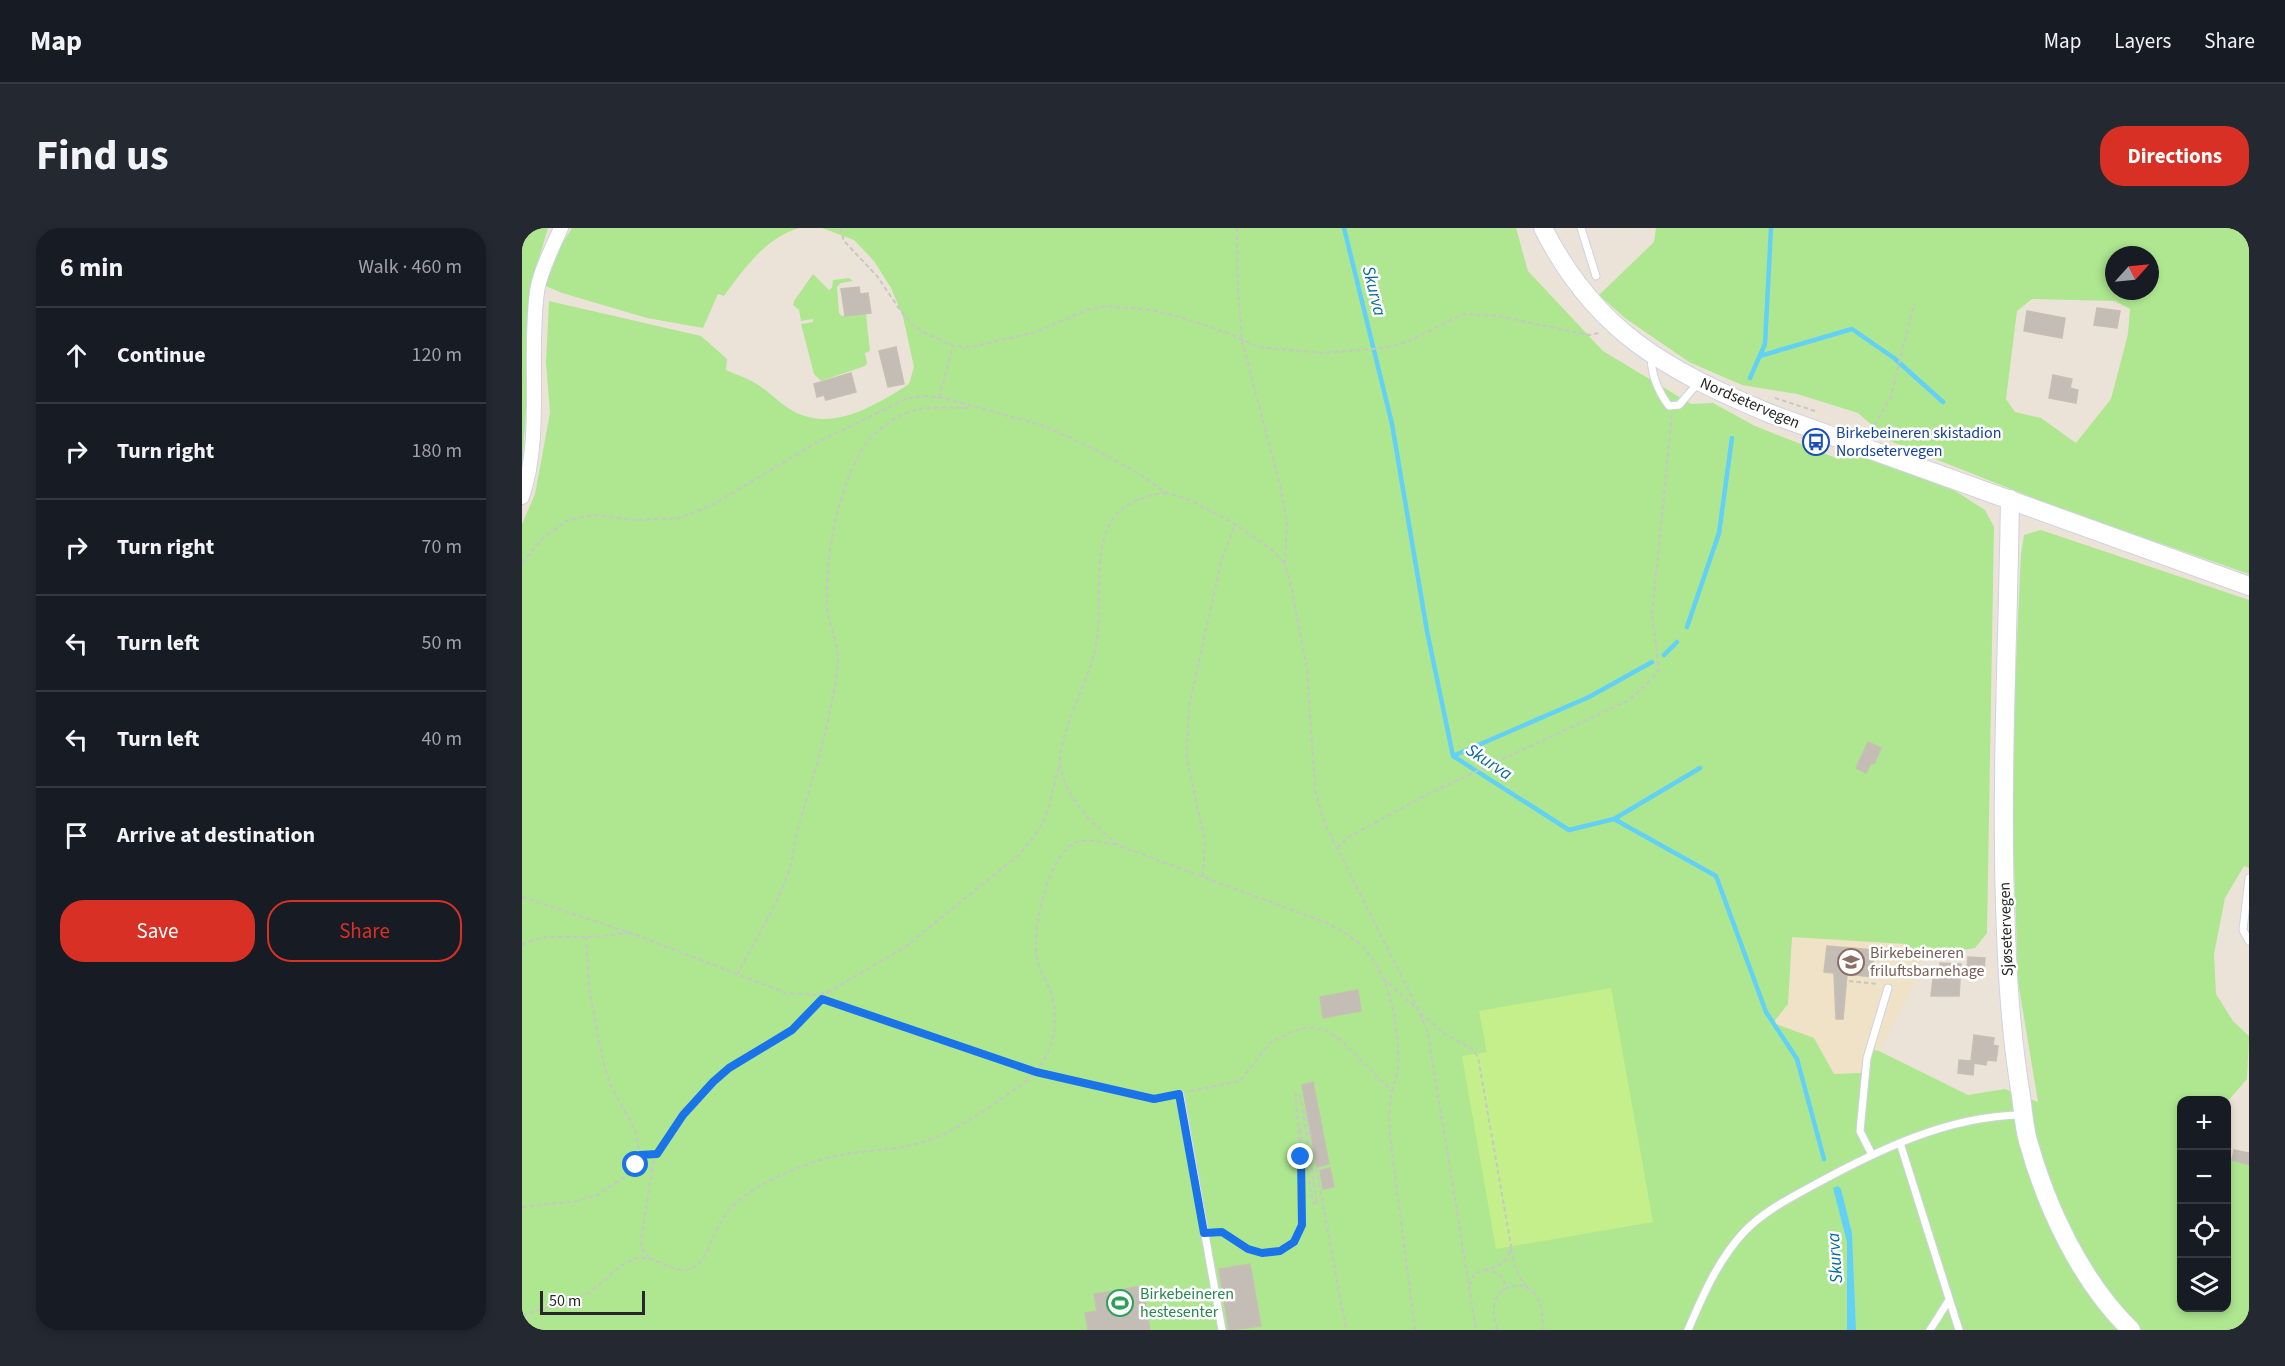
<!DOCTYPE html>
<meta charset="utf-8">
<style>
:root{--surface:#171b24;--page:#242831;--text:#f1f3f6;--muted:#9ea1a6;--line:#363941;--accent:#d93025}
body{margin:0;font-family:"Source Sans 3",sans-serif;background:var(--page);color:var(--text)}
.controls{position:absolute;right:18px;bottom:18px;display:grid;overflow:hidden;border-radius:12px;box-shadow:0 3px 9px #0003}
.controls button{width:54px;height:54px;display:grid;place-items:center;padding:0;border:0;border-bottom:2px solid var(--line);background:var(--surface);color:var(--text);font:30px sans-serif}
.compass{position:absolute;left:1583px;top:18px;width:54px;height:54px;border-radius:50%;background:var(--surface);box-shadow:0 3px 9px #0003;rotate:63deg}
.scale{position:absolute;left:18px;bottom:15px;width:105px;box-sizing:border-box;padding-left:6px;border:3px solid #282828;border-top:0;font-size:16px;line-height:21px;white-space:nowrap;color:#282828;-webkit-text-stroke:4px #fff;paint-order:stroke}
.stop{position:absolute;width:18px;height:18px;margin:-14px;border:4px solid #1a73e8;border-radius:50%;background:#fff}
.stop.end{background:#1a73e8;border-color:#fff;box-shadow:0 2px 6px #0008}
.list{margin:0;padding:0;list-style:none}
h2{display:flex;justify-content:space-between;align-items:center;height:78px;margin:0;padding:0 24px;font-size:26px}
h2 small{font-size:20px;font-weight:400;color:var(--muted)}
.list li{display:grid;grid-template-columns:39px 1fr auto;gap:18px;align-items:center;box-sizing:border-box;height:96px;padding:0 24px;border-top:2px solid var(--line)}
.list b{display:block;font-size:22px;white-space:nowrap}
.list em{font-size:20px;font-style:normal;color:var(--muted)}
.actions{display:flex;gap:12px;padding:18px 24px}
.actions a{flex:1;padding:14px 0;border:2px solid var(--accent);border-radius:24px;text-align:center;font-size:21px;color:var(--accent)}
.actions .main{background:var(--accent);color:#fff}
.icon{flex:none;width:33px;height:33px;fill:none;stroke:currentColor;stroke-width:2;stroke-linecap:round;stroke-linejoin:round}
.map{position:relative;flex:none;width:1727px;height:1102px;overflow:hidden;border-radius:24px}
header{display:flex;align-items:center;gap:36px;box-sizing:border-box;height:84px;padding:0 30px;background:var(--surface);border-bottom:2px solid var(--line)}
header strong{font-size:28px}
nav{display:flex;gap:33px;margin-inline-start:auto;font-size:21px}
.intro{display:flex;align-items:center;justify-content:space-between;box-sizing:border-box;height:144px;padding:0 36px}
h1{margin:0;font-size:42px}
.button{padding:15px 27px;border-radius:24px;background:var(--accent);color:#fff;font-size:21px;font-weight:700}
main{display:flex;gap:36px;padding:0 36px}
aside{flex:1;background:var(--surface);border-radius:24px;box-shadow:0 3px 9px #0003}
.map>svg:first-child{display:block}
.education{fill:#efe2c6}
.green{fill:#aee790;fill-rule:evenodd}
.pitch{fill:#c5ef8b}
.water{fill:#63d0f6}
.lines{fill:none;stroke-linecap:round;stroke-linejoin:round}
.stream{stroke:#63d0f6;stroke-width:4.5}
.building{fill:#c3bdb5;stroke:#c7bfb2;stroke-width:1.5}
.lane-casing{stroke:#ced2e2;stroke-width:9}
.street-casing{stroke:#ced2e2;stroke-width:16}
.secondary-casing{stroke:#ced2e2;stroke-width:20}
.path{stroke:#c7c7c7;stroke-width:2;stroke-dasharray:4.5 3;stroke-linecap:butt}
.lane{stroke:#fff;stroke-width:7}
.street{stroke:#fff;stroke-width:14}
.secondary{stroke:#fff;stroke-width:18}
.route{stroke:#1a73e8;stroke-width:8}
.labels{text-anchor:middle;dominant-baseline:central;stroke-width:5;stroke-linejoin:round;paint-order:stroke}
.street-label{font-size:16px;fill:#282828;stroke:#fff}
.transit-label{font-size:16px;fill:#164399;stroke:#fff;text-anchor:start}
.education-label{font-size:16px;fill:#785e54;stroke:#fff;text-anchor:start}
.leisure-label{font-size:16px;fill:#27864d;stroke:#fff;text-anchor:start}
.water-label{font-size:18px;font-style:italic;fill:#056b9f;stroke:#fff}
</style>
<header>
<strong>Map</strong>
<nav><a>Map</a><a>Layers</a><a>Share</a></nav>
</header>
<div class="intro"><h1>Find us</h1><a class="button">Directions</a></div>
<main>
<aside>
<h2>6 min<small>Walk · 460 m</small></h2>
<ul class="list">
<li><svg class="icon" aria-label="ahead" viewBox="0 0 24 24"><path d="M12 20V5M6 11l6-6 6 6"/></svg><div><b>Continue</b></div><em>120 m</em></li>
<li><svg class="icon" aria-label="right" viewBox="0 0 24 24"><path d="M7 20v-9h11M14 6l5 5-5 5"/></svg><div><b>Turn right</b></div><em>180 m</em></li>
<li><svg class="icon" aria-label="right" viewBox="0 0 24 24"><path d="M7 20v-9h11M14 6l5 5-5 5"/></svg><div><b>Turn right</b></div><em>70 m</em></li>
<li><svg class="icon" aria-label="left" viewBox="0 0 24 24"><path d="M17 20v-9H6M10 6l-5 5 5 5"/></svg><div><b>Turn left</b></div><em>50 m</em></li>
<li><svg class="icon" aria-label="left" viewBox="0 0 24 24"><path d="M17 20v-9H6M10 6l-5 5 5 5"/></svg><div><b>Turn left</b></div><em>40 m</em></li>
<li><svg class="icon" aria-label="arrive" viewBox="0 0 24 24"><path d="M6 21V4h12l-3 4 3 4H6"/></svg><div><b>Arrive at destination</b></div></li>
</ul>
<div class="actions"><a class="main">Save</a><a>Share</a></div>
</aside>
<div class="map">
<svg width="1727" height="1102" viewBox="0 0 1727 1102">
<rect width="100%" height="100%" fill="#ece3d8"/>
<path class="education" d="M1279,708L1383,716L1403,728L1387,767L1357,823L1343,820L1339,845L1312,846L1292,810L1250,795L1266,776L1270,709Z"/>
<path class="green" d="M0,0H26L11,50L4,106L5,167L0,239Z
M50,0H278C245,8 221,42 202,68L196,66L181,100L125,90L40,65L24,58C24,37 40,16 50,0Z
M300,0H994L1006,43L1081,123L1169,176L1191,175L1233,198L1314,230L1340,226L1427,259L1463,282L1472,299L1465,705L1453,720L1403,728L1383,716L1270,709L1266,776L1251,795L1292,810L1312,846L1339,845L1343,820L1357,823L1446,867L1483,861L1516,874L1496,753L1489,544L1499,326L1502,307L1519,302L1727,372V640L1722,638L1703,670L1692,726L1694,766L1711,793L1727,808L1725,851L1705,874L1660,872V1080H1704L1705,930L1727,937V1102H0V296L13,266L28,185L24,134L27,73L179,108L205,131L204,142C215,147 228,151 238,158C251,167 265,182 280,187C316,201 357,175 387,156L392,139L381,89L369,60L352,33L332,12Z
M1134,0H1727V346L1539,281L1368,213L1336,185L1275,166L1220,157L1167,134L1103,90L1077,67L1132,14ZM1592,27H1628V63H1592ZM1510,71L1593,73L1608,81L1606,106L1589,171L1554,215L1519,190L1493,184L1484,171L1495,83Z
M291,46L307,62L310,60L311,52L327,50L331,53L319,55L315,59L317,85L320,88L341,85L343,77L348,123L343,125L345,135L343,138L299,153L292,146L279,96L291,94V91L279,93L277,82L271,77L272,73Z"/>
<path class="pitch" d="M1089,760L1131,994L974,1021L940,828L965,824L957,783Z"/>
<path class="water" d="M1316,958L1319,961L1330,1005L1334,1102H1325V1014L1311,960Z"/>
<g class="lines">
<path class="stream" d="M822,0L870,196L905,403L931,528L1047,602L1092,591L1194,648L1244,784L1275,831L1302,931
M1238,128L1330,101L1372,130L1421,174
M1228,150L1243,116L1249,0
M1165,399L1197,305L1210,210
M1142,427L1155,414
M931,528L1067,469L1130,434
M1092,591L1178,540"/>
</g>
<path class="building" d="M337,59L338,66L346,65L349,85L323,88L319,61Z
M1575,80L1598,83L1595,100L1572,97Z
M1505,83L1543,90L1540,110L1502,103Z
M374,119L382,156L366,159L357,123Z
M329,145L334,164L304,172L302,167L295,169L292,156Z
M1531,147L1550,151L1548,160L1556,162L1554,175L1527,170Z
M1346,514L1359,520L1352,536L1349,535L1344,545L1334,540Z
M1305,718L1352,722L1351,749L1325,746L1321,791H1314L1312,745L1302,744Z
M1446,729L1463,730L1462,742L1445,741Z
M1418,735L1439,736L1437,768H1409L1411,751L1417,752Z
M836,762L839,783L801,790L798,769Z
M1452,807L1472,810L1471,817L1476,818L1474,833L1465,832L1464,837L1452,835L1451,847L1436,845L1437,832L1449,833Z
M791,854L807,936L795,939L780,857Z
M1712,922L1727,925V937L1710,932Z
M808,940L812,959L801,961L798,942Z
M728,1036L739,1098L707,1102L697,1041Z
M620,1058L628,1102H566L563,1085L575,1083L572,1066Z"/>
<g class="lines">
<defs>
<path id="lane" d="M1059,0L1074,48
M1129,127C1129,146 1135,162 1147,178L1157,177L1177,154
M1727,650L1721,702L1727,713
M658,866L700,1102
M1378,915L1437,1102
M1350,927L1338,903L1345,830L1366,760
M1166,1102C1181,1067 1196,1032 1222,1004C1241,984 1266,971 1290,958C1354,923 1425,888 1499,887
M1408,1102L1427,1072"/>
<path id="street" d="M0,269C21,209 6,130 15,64C17,46 31,18 39,0"/>
<path id="secondary" d="M1021,0C1074,105 1145,142 1249,186L1727,358
M1488,271C1486,416 1478,561 1484,706C1486,761 1490,814 1499,868C1501,883 1502,898 1506,913C1524,978 1559,1054 1609,1102"/>
</defs>
<use href="#lane" class="lane-casing"/>
<use href="#street" class="street-casing"/>
<use href="#secondary" class="secondary-casing"/>
<path class="path" d="M318,0L322,13L355,48L378,82L391,97L401,104L431,118L449,119L514,104L567,81L584,78L630,82L658,89L708,106L736,119L801,125L862,120L885,114L941,86L976,88L1067,107L1077,105
M715,0L716,61L720,113L758,257L765,295L763,336L770,362L785,442L793,561L802,594L897,783L906,805L954,1102
M417,170L431,118
M1253,170L1293,183
M1349,204L1369,168L1392,76
M645,265C550,274 588,364 572,426C565,454 536,509 538,535C542,570 572,598 598,618L805,695C820,703 835,711 846,725C869,751 878,806 876,840C875,848 872,855 870,862C867,878 867,893 868,909L893,1102
M0,335L21,310L44,293L70,287L113,292L158,290L190,277L292,216L355,185L386,170L405,168L422,170L522,198L566,218L611,242L645,265L668,272L713,296L749,321L763,336
M815,620L825,610L904,567L1107,472L1129,452L1137,441L1130,387L1150,186
M681,648L683,614L664,526L668,474L699,334L713,296
M0,669L109,705L264,765L294,767L308,763L383,719L499,625L518,600L526,582L537,537
M0,717C21,706 42,709 64,709C78,709 93,706 107,705
M215,747C231,716 250,686 263,654C271,636 271,619 276,601C287,560 301,520 309,478C313,458 319,435 314,415C310,401 305,390 305,375C303,327 317,254 345,214C353,203 369,193 381,186C401,177 427,180 449,180
M861,750L895,781
M1327,753L1356,756
M301,771L514,844L632,871L648,867
M899,785L920,804L950,821L956,829L989,1018C985,1041 970,1038 952,1046L948,1057
M668,863L718,853L748,815L769,804L787,799L806,803L821,814L870,863
M781,884H784L824,1102
M778,900L791,975H795
M118,927L135,926
M0,979L55,973L75,967L104,948L114,937L118,927L113,902L88,856L81,834L67,759L64,709
M694,1004C710,1004 722,1024 740,1025C751,1026 767,1022 773,1012C790,985 774,900 774,866H778L795,975
M989,1021C992,1038 995,1048 1007,1061
M128,1030L120,1021L119,1013L131,935L138,919L161,887L199,846L270,802L307,764
M963,1042C975,1044 986,1048 981,1062
M0,1087C21,1080 45,1077 64,1066C82,1056 96,1034 116,1030C136,1027 158,1053 176,1036C184,1030 187,1017 191,1009C205,978 221,966 251,951C273,940 299,930 324,926C349,922 376,922 400,914C428,906 451,890 475,874C488,864 504,856 514,843C533,822 538,789 528,762C523,750 515,738 514,724C512,697 526,625 555,614C567,610 582,615 595,617
M975,1102C973,1093 970,1082 973,1073C979,1055 1006,1052 1015,1069C1021,1078 1020,1092 1022,1102"/>
<use href="#lane" class="lane"/>
<use href="#street" class="street"/>
<use href="#secondary" class="secondary"/>
</g>
<g class="lines">
<path class="route" d="M114,937L118,927L135,926L161,887L191,854L207,840L270,802L300,771L514,844L632,871L657,866L682,1005L700,1004L726,1021L740,1025L758,1023L772,1014L780,997L779,929"/>
</g>
<defs>
<symbol id="bus-ring" viewBox="-11 -11 22 22"><circle r="9.5" fill="#fff" stroke="#1a4fb4" stroke-width="1.5"/><path d="M-5-6H5V4H4V6H2V4H-2V6H-4V4H-5ZM-3.5-4V0h7V-4ZM-3.5 1.2v1.5H-2V1.2ZM2 1.2v1.5H3.5V1.2Z" fill="#1a4fb4"/></symbol>
<symbol id="school-ring" viewBox="-11 -11 22 22"><circle r="9.5" fill="#fff" stroke="#8d6e63" stroke-width="1.5"/><path d="M0-5L7-2L0 1L-7-2ZM-4 1L0 2.5L4 1V4Q0 6-4 4Z" fill="#8d6e63"/></symbol>
<symbol id="stadium-ring" viewBox="-11 -11 22 22"><circle r="9.5" fill="#fff" stroke="#2e9e5b" stroke-width="1.5"/><path d="M0-5a6.5 5 0 1 0 0 10a6.5 5 0 1 0 0-10ZM-3.5-1.8h7v3.6h-7Z" fill="#2e9e5b"/></symbol>
</defs>
<g fill-rule="evenodd">
<use href="#bus-ring" x="1279" y="199" width="30" height="30"/>
<use href="#school-ring" x="1314" y="719" width="30" height="30"/>
<use href="#stadium-ring" x="583" y="1060" width="30" height="30"/>
</g>
<g class="labels">
<g class="street-label">
<text transform="translate(1228 175) rotate(23)">Nordsetervegen</text>
<text transform="translate(1484 701) rotate(-92)">Sjøsetervegen</text>
</g>
<g class="transit-label">
<text x="1314" y="205">Birkebeineren skistadion<tspan x="1314" dy="18">Nordsetervegen</tspan></text>
</g>
<g class="education-label">
<text x="1348" y="725">Birkebeineren<tspan x="1348" dy="18">friluftsbarnehage</tspan></text>
</g>
<g class="leisure-label">
<text x="618" y="1066">Birkebeineren<tspan x="618" dy="18">hestesenter</tspan></text>
</g>
<g class="water-label">
<text transform="translate(852 63) rotate(76)">Skurva</text>
<text transform="translate(967 534) rotate(33)">Skurva</text>
<text transform="translate(1313 1030) rotate(-94)">Skurva</text>
</g>
</g>
</svg>
<div class="controls">
<button>+</button>
<button>−</button>
<button><svg class="icon" aria-label="locate" viewBox="0 0 24 24"><circle cx="12" cy="12" r="6"/><path d="M12 2v4M12 18v4M2 12h4M18 12h4"/></svg></button>
<button><svg class="icon" aria-label="layers" viewBox="0 0 24 24"><path d="M12 4l9 5-9 5-9-5zM3 14l9 5 9-5"/></svg></button>
</div>
<svg class="compass" viewBox="-18 -18 36 36"><path d="M0-13l5 13h-10z" fill="#e53935"/><path d="M0 13l5-13h-10z" fill="#9ea1a6"/></svg>
<div class="scale">50 m</div>
<div class="stop" style="left:114px;top:937px"></div>
<div class="stop end" style="left:779px;top:929px"></div>
</div>
</main>
